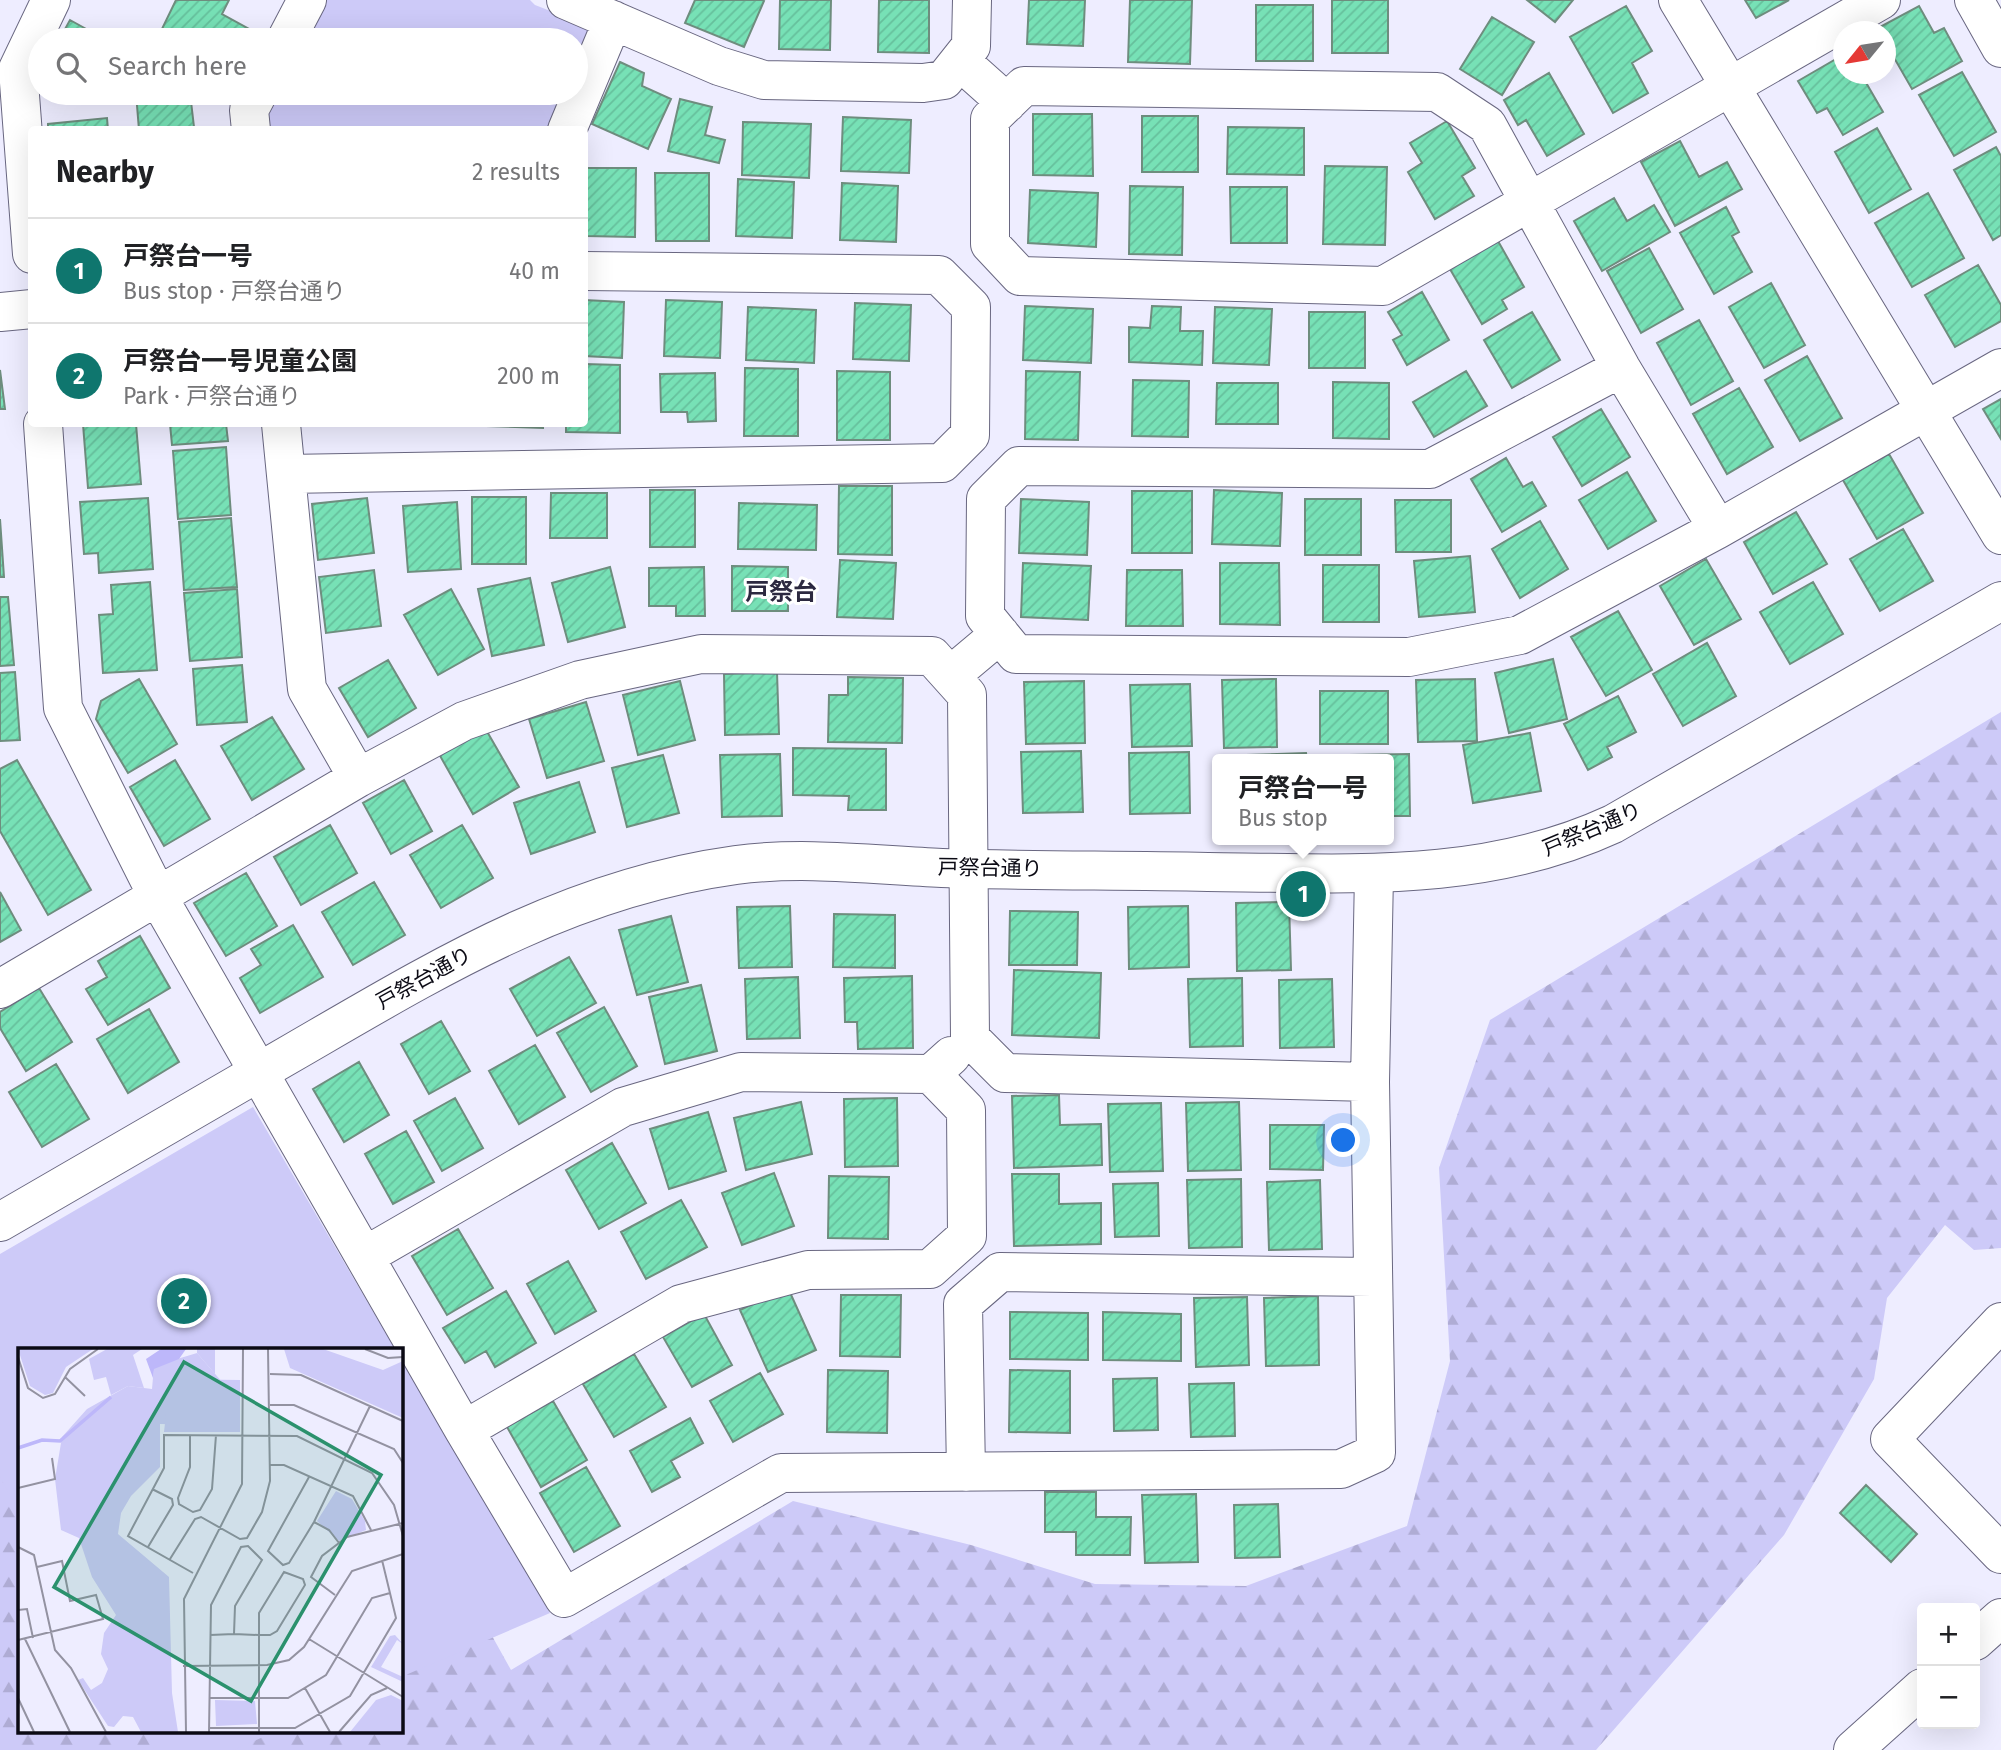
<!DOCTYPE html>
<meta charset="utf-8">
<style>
:root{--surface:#fff;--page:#f2f2f2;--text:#202124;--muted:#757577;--line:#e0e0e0;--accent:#0f766e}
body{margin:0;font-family:"Fira Sans","Noto Sans JP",sans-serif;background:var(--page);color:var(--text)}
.controls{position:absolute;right:21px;bottom:21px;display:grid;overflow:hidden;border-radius:7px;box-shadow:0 7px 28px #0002}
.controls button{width:63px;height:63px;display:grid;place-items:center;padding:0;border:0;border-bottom:2px solid var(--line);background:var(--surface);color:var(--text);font:35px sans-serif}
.compass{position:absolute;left:1833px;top:21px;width:63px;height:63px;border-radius:50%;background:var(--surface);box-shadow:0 7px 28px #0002;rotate:240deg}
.you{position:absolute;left:1344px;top:1141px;width:24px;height:24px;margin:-18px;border:5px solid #fff;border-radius:50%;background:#1a73e8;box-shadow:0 0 0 10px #1a73e833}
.badge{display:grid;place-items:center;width:46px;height:46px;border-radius:50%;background:var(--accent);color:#fff;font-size:23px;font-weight:700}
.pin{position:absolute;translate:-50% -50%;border:4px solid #fff;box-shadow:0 2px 7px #0006}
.popup{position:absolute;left:1212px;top:754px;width:182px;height:91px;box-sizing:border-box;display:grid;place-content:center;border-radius:7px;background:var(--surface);filter:drop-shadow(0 2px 5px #0005);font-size:23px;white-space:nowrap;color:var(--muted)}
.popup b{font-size:26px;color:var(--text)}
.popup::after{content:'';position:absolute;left:50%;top:100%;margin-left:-14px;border:14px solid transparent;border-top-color:var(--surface)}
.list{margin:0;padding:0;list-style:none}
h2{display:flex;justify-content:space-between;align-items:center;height:91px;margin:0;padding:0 28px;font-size:30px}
h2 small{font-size:23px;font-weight:400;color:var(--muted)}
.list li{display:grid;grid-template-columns:46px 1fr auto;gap:21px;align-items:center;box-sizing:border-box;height:105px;padding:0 28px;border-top:2px solid var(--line)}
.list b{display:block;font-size:26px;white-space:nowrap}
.list p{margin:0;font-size:23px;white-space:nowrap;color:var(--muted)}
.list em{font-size:23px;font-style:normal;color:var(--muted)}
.icon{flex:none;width:38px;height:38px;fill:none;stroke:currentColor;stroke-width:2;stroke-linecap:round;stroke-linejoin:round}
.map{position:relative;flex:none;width:2001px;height:1750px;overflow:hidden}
.search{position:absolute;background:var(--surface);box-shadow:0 7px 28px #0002;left:28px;top:28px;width:560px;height:77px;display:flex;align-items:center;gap:18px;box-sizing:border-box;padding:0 24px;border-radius:38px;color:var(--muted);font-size:26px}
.panel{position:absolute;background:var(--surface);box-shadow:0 7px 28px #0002;left:28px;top:126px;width:560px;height:301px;border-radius:7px}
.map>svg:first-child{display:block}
.forest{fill:url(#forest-firs)}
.park{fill:#cdcaf8}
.building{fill:url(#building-hatch);stroke:#6e8d7e;stroke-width:2}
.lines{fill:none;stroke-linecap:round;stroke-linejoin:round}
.street-casing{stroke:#696781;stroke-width:40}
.secondary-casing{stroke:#696781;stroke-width:40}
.street{stroke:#fff;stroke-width:38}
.secondary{stroke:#fff;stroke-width:38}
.labels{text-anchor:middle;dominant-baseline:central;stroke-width:6;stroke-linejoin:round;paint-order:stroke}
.street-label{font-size:21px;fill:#0b0a14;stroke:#fff}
.quarter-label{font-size:24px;font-weight:bold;fill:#2c2940;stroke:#fff}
.inset-river{fill:none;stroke:#bdb7fa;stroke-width:3.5}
.inset-road{fill:none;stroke:#9392a1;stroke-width:2}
.view{fill:#2b916d;fill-opacity:0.15;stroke:#2b916d;stroke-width:3.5}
.inset-edge{fill:none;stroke:#0b0a14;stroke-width:3.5}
</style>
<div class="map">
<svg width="2001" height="1750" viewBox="0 0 2001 1750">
<defs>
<pattern id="forest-firs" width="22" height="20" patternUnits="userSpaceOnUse" patternTransform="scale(1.75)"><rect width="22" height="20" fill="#cdcaf8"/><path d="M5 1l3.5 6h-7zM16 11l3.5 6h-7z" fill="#afacd4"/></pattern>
<pattern id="building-hatch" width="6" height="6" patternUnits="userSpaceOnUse" patternTransform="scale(1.75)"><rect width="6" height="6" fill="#77e1b6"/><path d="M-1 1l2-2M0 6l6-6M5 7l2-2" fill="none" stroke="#66c09c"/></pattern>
</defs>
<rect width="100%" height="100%" fill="#eeedff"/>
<path class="forest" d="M2001,712V1248L1974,1250L1945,1225L1887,1298L1874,1379L1784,1535L1596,1750H0V1400L19,1349V1731H401V1472L511,1670L793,1501L971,1545L1095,1584L1246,1586L1407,1526L1450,1361L1439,1168L1490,1020Z"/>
<path class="park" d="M325,0H530L535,5L597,29L576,78V40H302Z
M272,93H569L554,130L270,129L267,101Z
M253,1107L395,1349H19V1511L0,1477V1254Z
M401,1358L550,1613L401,1677Z
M144,1731H277L233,1750H155Z"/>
<path class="building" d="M176,0H229L222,14L249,29L243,40H174L160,33Z
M695,0H762L764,1L744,47L685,23Z
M780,0H831L830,50L779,49Z
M879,0H929V53L878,52Z
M1029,0H1085L1083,46L1027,44Z
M1130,0H1192L1190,64L1128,62Z
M1332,0H1388V53H1332Z
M1527,0H1573L1555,22Z
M1745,0H1789L1756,18Z
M1256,5H1313V61H1256Z
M1626,6L1652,51L1632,63L1648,93L1613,113L1570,37Z
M1919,6L1934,33L1944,28L1962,61L1912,89L1885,42V32L1878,28Z
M1492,17L1534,42L1502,95L1460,69Z
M70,20L106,40H59Z
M1843,55V74H1861L1883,112L1843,135L1827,108L1817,113L1798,81Z
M620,62L644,73L642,86L671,99L648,149L592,124Z
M1962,72L1996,132L1954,156L1919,95Z
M1549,73L1584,134L1547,156L1526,120L1518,125L1504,100Z
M136,93H190L194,127L139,130Z
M680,99L712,107L705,135L725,140L719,163L668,151Z
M1033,114H1092L1093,176L1033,175Z
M1142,116H1198V172H1142Z
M843,117L911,120L909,173L841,171Z
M107,118L108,130H48V124Z
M1447,121L1475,168L1462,176L1474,196L1435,219L1408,172L1422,163L1410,143Z
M743,122L811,124L809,178L742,175Z
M1228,127L1304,128V175L1227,174Z
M1877,128L1911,189L1869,213L1835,152Z
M1680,141L1699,177L1727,162L1742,189L1675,226L1641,162Z
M1996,147L2001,156V235L1993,240L1954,170Z
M1325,166L1387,167L1385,245L1323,244Z
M586,168H636L635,237L586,236Z
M655,173H709V241H656Z
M738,179L794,182L792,238L736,236Z
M842,183L898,186L896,242L840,240Z
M1130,186L1183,187L1182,255L1129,254Z
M1230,187H1287V243H1231Z
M1030,190L1098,193L1096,247L1028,243Z
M1928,193L1964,258L1912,287L1875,223Z
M1614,198L1627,221L1654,205L1670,232L1602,271L1574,221Z
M1726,207L1739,232L1732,236L1752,272L1714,294L1680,233Z
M1498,241L1524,287L1502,300L1507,309L1482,324L1450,269Z
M1649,248L1683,309L1641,333L1607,271Z
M1978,265L2001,305V321L1955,347L1925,295Z
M1771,283L1805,345L1764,368L1729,307Z
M1422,292L1449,340L1407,365L1393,340L1402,335L1388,312Z
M584,300L624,302L622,358L584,356Z
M666,300L722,302L720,358L664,356Z
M855,303L911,305L909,361L853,359Z
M1025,306L1093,309L1091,363L1023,360Z
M1152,306L1181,307L1180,331H1203L1202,365L1129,362V327L1150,328Z
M748,307L816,310L814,363L746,360Z
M1215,307L1272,309L1269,365L1213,363Z
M1309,312H1365V368H1309Z
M1532,312L1560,360L1512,388L1484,340Z
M1699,320L1733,381L1691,405L1657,343Z
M1807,356L1842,418L1800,441L1765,380Z
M584,364L620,365V433L566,432V424H584Z
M745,368L798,369V436H744Z
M0,370L5,409H0Z
M837,371L890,372V440H837Z
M1026,371L1080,372L1078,440L1025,439Z
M1466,371L1487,406L1434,437L1413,402Z
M715,373L716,421L688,422L687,412H661L660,374Z
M1133,380L1189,381L1188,437L1132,436Z
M1333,382L1389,383V439L1333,438Z
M1217,383H1278V424H1216Z
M1739,388L1773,447L1727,474L1693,414Z
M2001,399V439L1983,409Z
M1601,409L1630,457L1582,486L1553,437Z
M83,424H136L141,484L88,488Z
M170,424H226L228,441L172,445Z
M392,424H448V426Z
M487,424H543V428L487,426Z
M226,447L231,515L178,519L173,451Z
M1889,454L1923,513L1877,539L1843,480Z
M1506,458L1523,487L1532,482L1546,506L1502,532L1471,479Z
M1627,472L1656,521L1608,549L1579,500Z
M839,486H892V555L838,554Z
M650,490H695V547H650Z
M1214,490L1282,493L1280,546L1212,544Z
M1132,491H1192V553H1132Z
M551,493H607V538H550Z
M472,497H526V564H472Z
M148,498L153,569L99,573L98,553L84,554L80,502Z
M367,498L374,553L318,560L312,504Z
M1021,499L1089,502L1087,555L1019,553Z
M1305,499H1361V555H1305Z
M1395,500H1451V552H1396Z
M457,502L461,569L408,572L403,506Z
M739,503L817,505L816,550L738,549Z
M1796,512L1827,564L1773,594L1744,542Z
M231,518L237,587L184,590L179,522Z
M0,519L4,577H0Z
M1540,521L1568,569L1520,598L1492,549Z
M1903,529L1933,581L1880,611L1850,559Z
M1470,556L1475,612L1419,617L1414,561Z
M1706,559L1741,619L1694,645L1660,586Z
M840,560L896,563L893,619L837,617Z
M1023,563L1091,566L1088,620L1021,617Z
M1220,563H1279L1280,625L1220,624Z
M1323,565H1379V622H1323Z
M732,566L788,567V611H732Z
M610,567L625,627L568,642L552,583Z
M704,567L705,616H676V606H649V568Z
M374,570L381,626L326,633L319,577Z
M1127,570H1182L1183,626H1126Z
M530,578L544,645L492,656L478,589Z
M150,582L157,670L103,673L99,615L113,614L111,585Z
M1813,582L1843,634L1790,664L1760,612Z
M237,589L242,657L190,661L184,593Z
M451,589L484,649L438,675L404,615Z
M0,597H8L14,665L0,666Z
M1618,611L1652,670L1606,696L1571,637Z
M1707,643L1736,696L1683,726L1653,674Z
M1553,659L1567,719L1509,733L1495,673Z
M388,660L416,708L368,737L339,688Z
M242,665L247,722L197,725L193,669Z
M15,672L20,740L0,741V673Z
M777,672L779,734L725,735L724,674Z
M848,677L903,678L902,743L828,742L829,695H848Z
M139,679L177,744L128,773L96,719L101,701Z
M1276,679L1277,747L1224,748L1222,680Z
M1475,679L1477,741L1418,742L1416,680Z
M680,681L695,740L638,755L623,695Z
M1084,681L1085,743L1026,744L1024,682Z
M1190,684L1192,746L1132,747L1130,685Z
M1320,691H1388V744H1320Z
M1618,696L1636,732L1607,747L1612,757L1588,770L1564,724Z
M586,702L604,761L547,778L529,719Z
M272,717L304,769L252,800L221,746Z
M485,728L519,787L473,814L439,754Z
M1530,733L1541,791L1473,803L1463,745Z
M793,748L886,749V810H848L849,796L793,795Z
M1081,751L1083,812L1023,813L1021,752Z
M1189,752L1190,813L1130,814L1129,753Z
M1306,753L1307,759H1247V755Z
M780,754L782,816L722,817L720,755Z
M1409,754L1410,816H1389V759H1349V755Z
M663,755L679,813L627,827L612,768Z
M17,760L91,890L48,915L0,831V769Z
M175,760L210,819L164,846L130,787Z
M404,780L432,831L391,854L363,803Z
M579,782L595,832L531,854L514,803Z
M330,825L357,873L301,905L274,857Z
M462,825L493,878L441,908L410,855Z
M246,873L277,926L226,956L194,903Z
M374,882L405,935L353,965L322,912Z
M0,892L21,930L0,942Z
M1289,902L1291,970L1237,971L1236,903Z
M790,906L792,967L739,968L737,907Z
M1188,906L1189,967L1129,969L1128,907Z
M1010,911L1078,912L1077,965H1009Z
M834,914L895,915V968L833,967Z
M671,916L688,982L637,995L619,930Z
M293,925L323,977L260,1013L240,978L261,965L251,949Z
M140,936L170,988L108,1025L86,989L107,977L98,961Z
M569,957L596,1003L537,1036L510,989Z
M1014,970L1101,973L1099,1038L1012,1035Z
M912,976L913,1048L858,1049L857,1022H845L844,978Z
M798,977L800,1038L747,1039L745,979Z
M1242,978L1243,1046L1190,1047L1188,979Z
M1332,979L1334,1047L1280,1048L1279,980Z
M701,985L717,1051L665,1064L649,997Z
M39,988L72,1042L26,1071L0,1028V1012Z
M604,1007L637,1066L591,1092L557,1033Z
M149,1009L179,1062L128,1093L97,1039Z
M441,1021L470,1071L429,1094L401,1044Z
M535,1045L565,1097L519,1124L489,1071Z
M359,1062L389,1115L344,1142L313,1089Z
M56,1064L89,1119L42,1147L9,1092Z
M1059,1095L1060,1125L1101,1124L1102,1165L1014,1168L1012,1096Z
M455,1098L483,1148L442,1171L414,1121Z
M897,1098L898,1166L845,1167L844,1099Z
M801,1102L812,1154L746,1170L734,1118Z
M1239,1102L1241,1170L1188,1171L1186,1103Z
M1161,1103L1163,1171L1110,1172L1108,1104Z
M708,1112L726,1171L669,1189L650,1129Z
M1270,1125H1324L1323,1170L1270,1169Z
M406,1131L434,1182L393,1204L365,1154Z
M612,1143L646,1203L599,1229L566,1170Z
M774,1173L794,1226L742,1245L722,1193Z
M1012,1174H1059V1204L1101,1203V1244L1014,1246Z
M829,1176L889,1177L888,1239L828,1238Z
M1241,1179L1242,1247L1189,1248L1187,1180Z
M1320,1180L1322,1249L1269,1250L1267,1182Z
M1158,1183L1159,1236L1115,1237L1113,1184Z
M681,1200L707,1247L646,1279L621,1232Z
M458,1229L493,1288L447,1315L412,1256Z
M568,1261L596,1311L555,1334L527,1284Z
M788,1288L816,1350L768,1372L740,1310Z
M506,1291L536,1343L495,1367L486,1351L465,1363L443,1328Z
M841,1295H901L900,1357L840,1356Z
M1318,1296L1319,1365L1266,1366L1264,1298Z
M1247,1297L1249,1365L1196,1367L1194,1298Z
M1010,1312L1088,1313V1360L1010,1359Z
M1103,1312L1181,1314V1361L1103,1360Z
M704,1314L732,1365L692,1387L663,1337Z
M634,1354L666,1407L614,1437L583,1384Z
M828,1370L888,1371L887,1433L827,1432Z
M1010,1370L1070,1371V1433L1009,1432Z
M760,1373L783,1414L733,1442L710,1401Z
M1157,1378L1158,1430L1114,1431L1113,1379Z
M1234,1383L1235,1436L1191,1437L1189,1384Z
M553,1401L587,1460L541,1487L507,1427Z
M690,1418L703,1443L671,1461L680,1477L652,1492L630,1451Z
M586,1467L620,1526L574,1552L540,1493Z
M1866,1485L1917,1534L1891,1562L1840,1513Z
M1045,1492H1096V1517H1131L1130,1555H1076V1532H1045Z
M1196,1494L1198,1562L1145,1563L1142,1495Z
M1278,1504L1280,1557L1235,1558L1234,1505Z"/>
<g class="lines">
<defs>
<path id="street" d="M566,0L719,66L764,80L923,83L944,80L971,46L972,0
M1974,0L2001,48
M286,40L307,0
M960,61L1007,103
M251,130L249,110L258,93
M567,130L613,20
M32,254L18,69L51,0
M0,312L32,309
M1621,368L1430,469L1019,466L986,499L985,616L1016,654L1409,657L1520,635L1718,529L2001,368
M43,424L63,708L158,897L464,1430L564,1598L781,1473L1341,1469L1376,1453L1370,1082L1374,874
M281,424L307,689L358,778
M286,474L942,463L970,435L971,307L939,275L584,271
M1718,529L1621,368L1487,125L1437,92L1024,86L990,119V244L1020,276L1383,286L1881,0
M950,676L1000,634
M0,989L358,778L464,721L580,680L701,654L932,656L967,695L970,1038L1005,1073L1370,1082
M365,1256L623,1107L741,1072L931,1074L951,1056
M2001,1322L1890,1439L2001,1554
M464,1430L681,1304L808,1270L930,1269L967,1236L966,1110L931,1074
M966,1472L963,1304L1000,1272L1372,1277
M1975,1641L2001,1618
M1853,1750L1922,1688"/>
<path id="secondary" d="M1678,0L2001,535
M0,1222C99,1165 198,1108 297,1050C440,967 569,888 736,865C804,856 874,865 942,868C1031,871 1120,870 1208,872C1348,873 1483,884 1613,824L2001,601"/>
</defs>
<use href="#street" class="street-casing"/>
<use href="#secondary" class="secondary-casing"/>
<use href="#street" class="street"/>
<use href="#secondary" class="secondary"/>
</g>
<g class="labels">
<g class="street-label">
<text transform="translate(1592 829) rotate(-23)">戸祭台通り</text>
<text transform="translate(990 868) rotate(1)">戸祭台通り</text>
<text transform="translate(424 978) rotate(-29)">戸祭台通り</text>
</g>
<g class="quarter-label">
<text x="781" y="592">戸祭台</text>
</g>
</g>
<g transform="translate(18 1348)">
<rect width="385" height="385" fill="#eeedff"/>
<path d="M0,1H75L48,19L35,45L27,47L12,38ZM89,1H124L115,7L126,40L110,38L93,47L88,29L76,32L71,11ZM179,1H197V26L179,5ZM377,287L385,296L379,292L363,319L385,329V334L353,319L372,288Z" fill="#cdcaf8"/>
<path d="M266,1H305L365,22L385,13V70L272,20ZM179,5L211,42L214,78L142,76V119L113,148L103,165L100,186L151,229L154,345L160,384H123L115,369L105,368L96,379L90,378L60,332L65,330L73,342L84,335L90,321L83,306L86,285L98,267L74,229L61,190L43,182L37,131L44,89L69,61L110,38L134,41L136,18ZM373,347L385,353V384H332L358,352Z" fill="#cdcaf8"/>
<path d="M152,31L222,32V84H146ZM318,143L334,151L347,173L348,182L321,193L299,173ZM197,352L237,353L239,376L198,378Z" fill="#cdcaf8"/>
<path d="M143,1H168L161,11L136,21L135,30L128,11Z" fill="#bdb7fa"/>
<path class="inset-river" d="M0,100L24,92L42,93L93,49"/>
<path class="inset-road" d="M347,1L370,10L385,9M0,9L10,40L25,50L37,46L52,21L80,1M252,26L283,27L385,73M47,29L67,48M252,57H276L376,101L385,115M172,87V119L160,150L161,156L175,164L182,162L194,141L198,87M252,117H266L335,148L353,182M291,129L250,203L265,217L271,215L296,174L352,58M0,140L37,131L34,110M296,174L311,182L321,195M0,199L16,207L37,302L53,320L88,384M130,199L155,157L154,151L134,141M152,211L177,171L183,169L222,191L229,190L244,164L252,133L250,1M175,225L110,188L146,120V87L279,88L354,125L376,157L385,188M317,247L293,229L304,208L329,189L385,175M0,262L9,261L15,290M192,287L216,286L241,287H252L259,283L287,237L285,231L266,224L241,265V384M7,291L52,384M291,291L385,349M0,292L85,271L78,247L52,253L44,213L19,219M165,318L249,317L271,312L286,299L334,223L385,206M287,340L312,384M0,350L16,384M191,350H270L308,327L354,250L372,245M191,380H277L332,348L378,270L364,212M168,384L166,251L224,136L225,1M191,384L193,257L223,199L230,198L244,212L217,258L216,286M321,384L353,347L369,340"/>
<path class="view" d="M166,14L363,127L233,353L36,239Z"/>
<rect width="385" height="385" class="inset-edge"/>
</g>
</svg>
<div class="controls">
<button>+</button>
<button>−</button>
</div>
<svg class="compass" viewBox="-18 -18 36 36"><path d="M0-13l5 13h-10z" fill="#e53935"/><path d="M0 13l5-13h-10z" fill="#757577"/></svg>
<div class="you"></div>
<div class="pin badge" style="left:1303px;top:894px">1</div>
<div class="popup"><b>戸祭台一号</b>Bus stop</div>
<div class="pin badge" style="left:184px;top:1301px">2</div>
<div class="search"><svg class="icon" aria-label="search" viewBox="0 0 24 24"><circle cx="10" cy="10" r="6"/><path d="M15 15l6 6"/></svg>Search here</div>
<section class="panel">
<h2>Nearby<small>2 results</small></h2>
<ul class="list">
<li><span class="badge">1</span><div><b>戸祭台一号</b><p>Bus stop · 戸祭台通り</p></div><em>40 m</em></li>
<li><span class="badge">2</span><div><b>戸祭台一号児童公園</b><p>Park · 戸祭台通り</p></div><em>200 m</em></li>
</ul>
</section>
</div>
